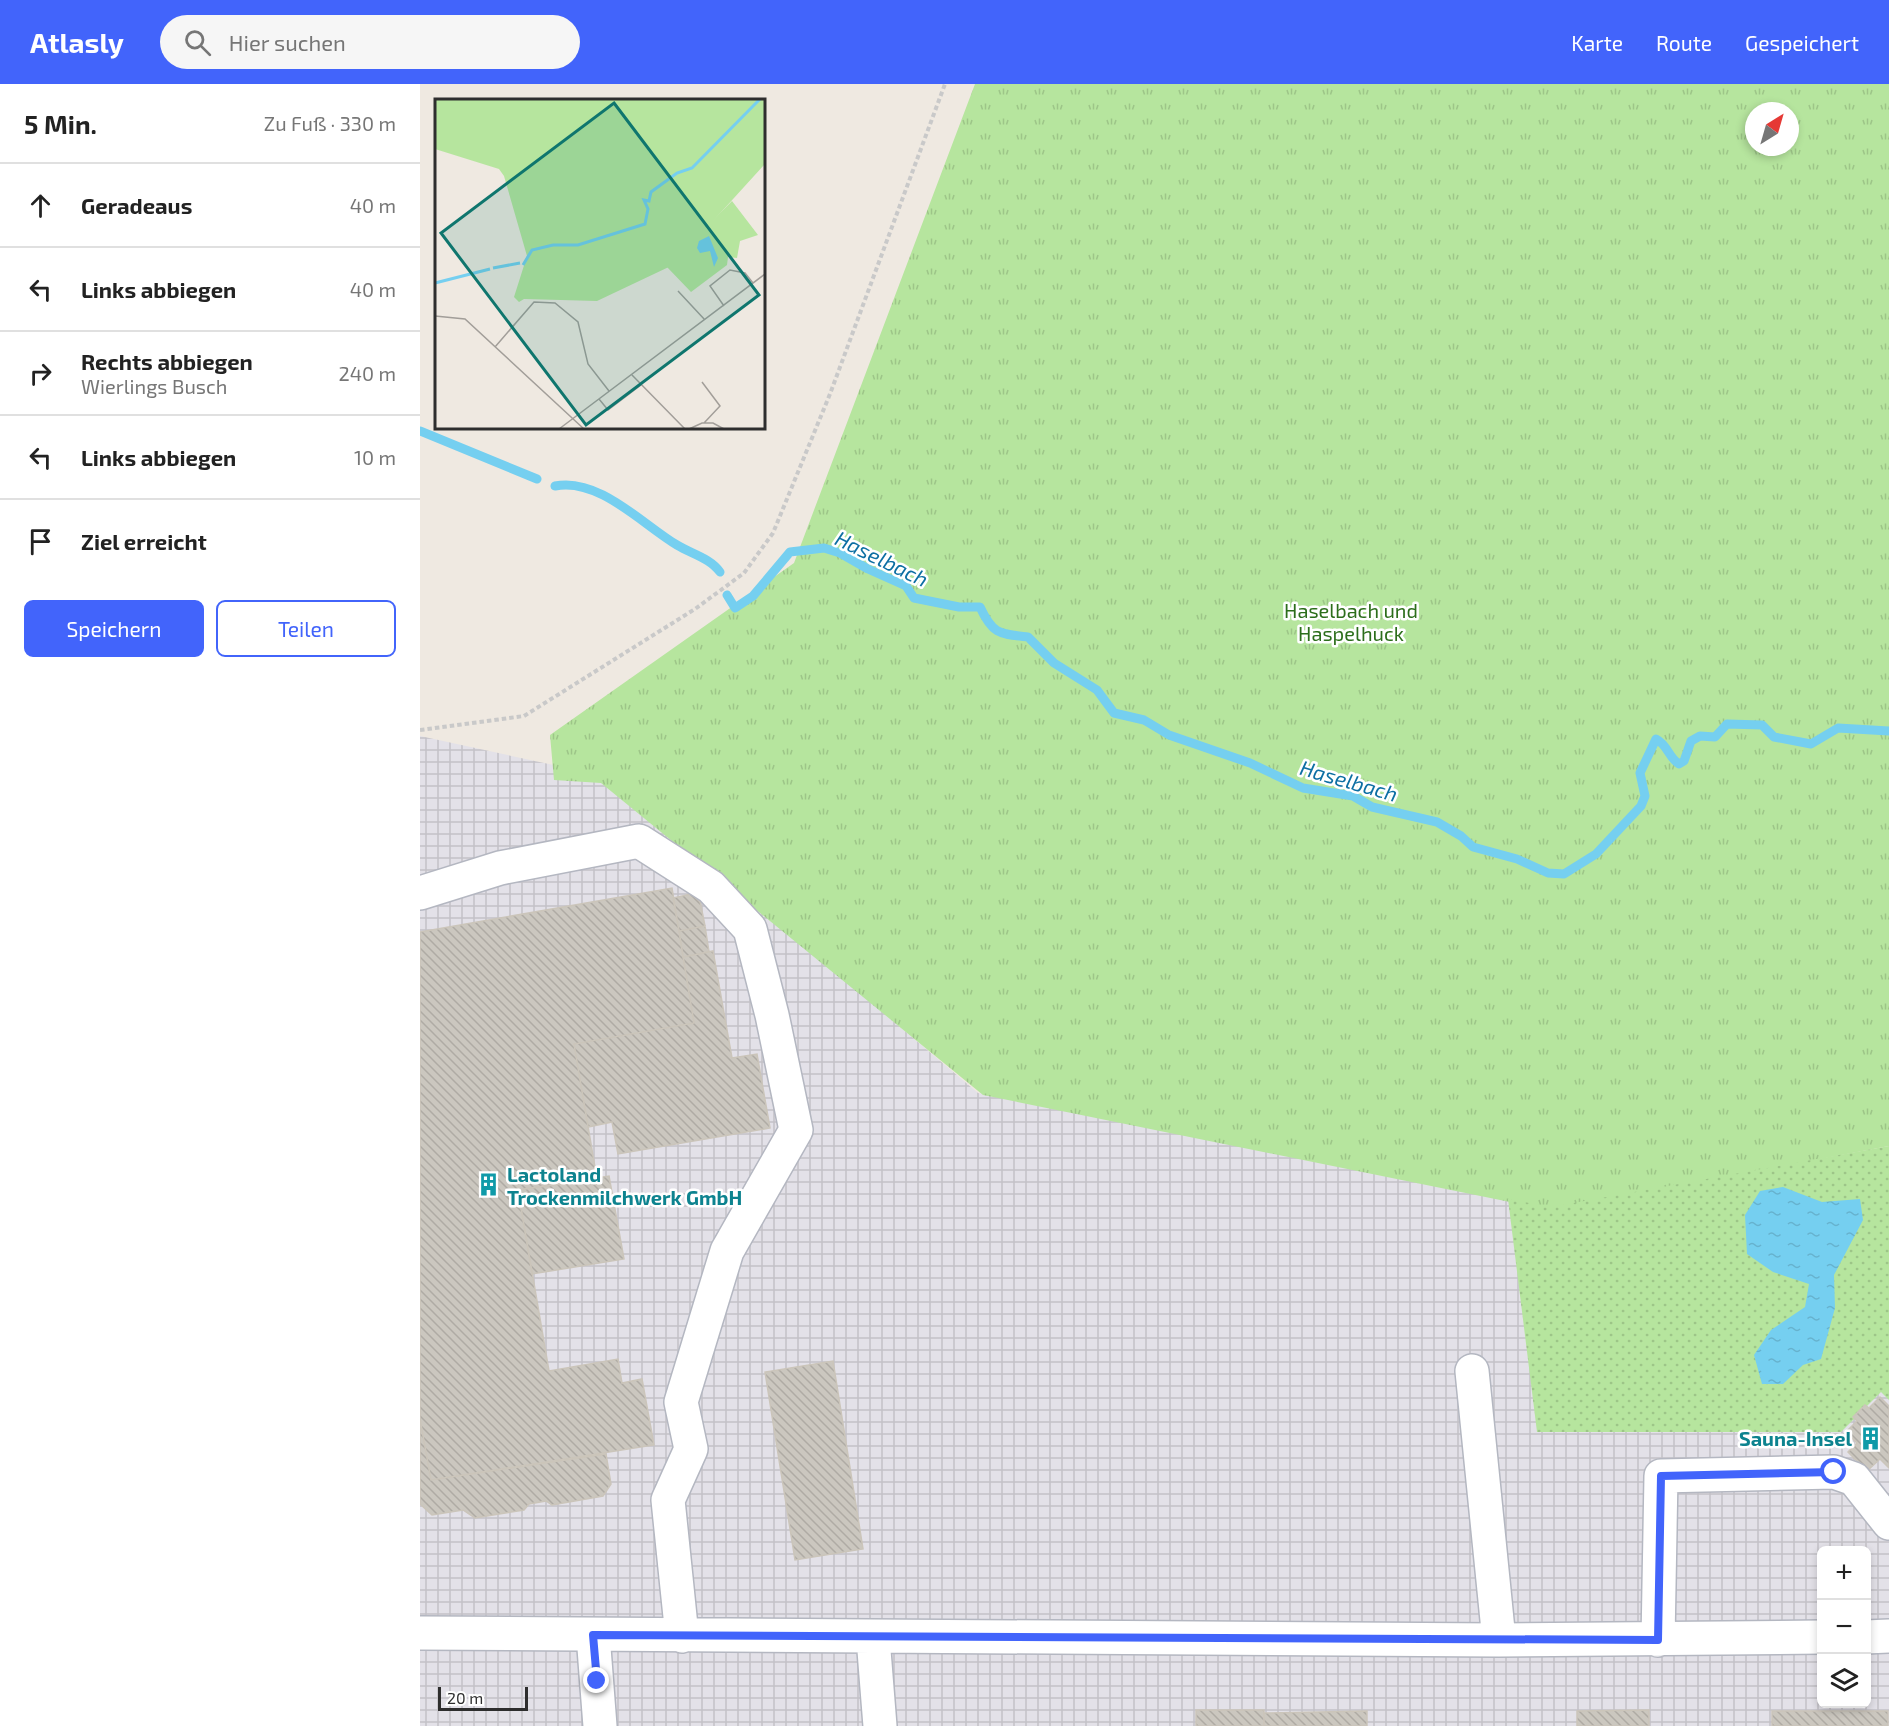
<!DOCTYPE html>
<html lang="de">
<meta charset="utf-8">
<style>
:root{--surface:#fff;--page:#f6f6f6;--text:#222;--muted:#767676;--line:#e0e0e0;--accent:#4264fb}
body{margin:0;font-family:"Exo 2",sans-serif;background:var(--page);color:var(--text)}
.controls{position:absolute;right:18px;bottom:18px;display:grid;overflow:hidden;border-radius:9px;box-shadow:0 3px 9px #0003}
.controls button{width:54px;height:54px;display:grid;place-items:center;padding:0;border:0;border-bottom:2px solid var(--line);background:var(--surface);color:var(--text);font:30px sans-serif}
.compass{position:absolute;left:1325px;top:18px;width:54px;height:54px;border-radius:50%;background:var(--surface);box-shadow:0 3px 9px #0003;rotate:37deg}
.scale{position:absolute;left:18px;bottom:15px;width:90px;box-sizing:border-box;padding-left:6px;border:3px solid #2e2e2e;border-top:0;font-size:16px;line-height:21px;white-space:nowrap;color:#2e2e2e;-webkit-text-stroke:4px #fff;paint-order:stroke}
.stop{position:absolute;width:18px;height:18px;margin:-14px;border:4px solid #4264fb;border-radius:50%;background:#fff}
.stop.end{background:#4264fb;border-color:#fff;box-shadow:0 2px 6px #0008}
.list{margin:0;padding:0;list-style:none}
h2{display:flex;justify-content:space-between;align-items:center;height:78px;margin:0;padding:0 24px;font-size:26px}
h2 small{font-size:20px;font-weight:400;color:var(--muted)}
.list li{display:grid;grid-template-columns:39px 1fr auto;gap:18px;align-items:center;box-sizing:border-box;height:84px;padding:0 24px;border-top:2px solid var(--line)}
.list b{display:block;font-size:22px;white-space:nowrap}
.list p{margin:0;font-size:20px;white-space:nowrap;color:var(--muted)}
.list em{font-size:20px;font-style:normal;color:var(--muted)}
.actions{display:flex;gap:12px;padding:18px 24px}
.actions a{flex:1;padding:14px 0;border:2px solid var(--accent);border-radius:9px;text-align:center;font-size:21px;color:var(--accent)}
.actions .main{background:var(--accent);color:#fff}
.icon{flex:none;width:33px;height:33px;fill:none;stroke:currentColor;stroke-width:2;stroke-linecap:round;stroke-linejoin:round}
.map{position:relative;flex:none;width:1469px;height:1642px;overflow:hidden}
header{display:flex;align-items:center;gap:36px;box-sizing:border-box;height:84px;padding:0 30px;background:var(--accent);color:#fff}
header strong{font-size:28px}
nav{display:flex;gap:33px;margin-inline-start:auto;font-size:21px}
.search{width:420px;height:54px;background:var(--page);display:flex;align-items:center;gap:15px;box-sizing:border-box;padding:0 21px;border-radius:33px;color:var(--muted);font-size:22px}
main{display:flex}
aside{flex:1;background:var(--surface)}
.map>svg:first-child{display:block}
.industrial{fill:url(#industrial-grid);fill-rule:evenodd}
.park{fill:url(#park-tufts);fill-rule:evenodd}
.garden{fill:url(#garden-dots)}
.water{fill:url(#water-ripples)}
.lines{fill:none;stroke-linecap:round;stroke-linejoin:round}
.stream{stroke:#75cff0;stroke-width:9}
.building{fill:url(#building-back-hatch);stroke:#cbc5ba;stroke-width:1.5}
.minor-casing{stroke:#b4b7c1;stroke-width:36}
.path{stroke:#c9c9c9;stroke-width:4;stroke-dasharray:4.5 3;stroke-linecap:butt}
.minor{stroke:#fff;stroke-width:33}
.route{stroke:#4264fb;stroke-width:8}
.labels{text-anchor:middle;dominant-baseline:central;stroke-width:5;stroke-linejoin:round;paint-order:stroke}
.park-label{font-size:20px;fill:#2c6e1b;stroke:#fff}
.culture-label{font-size:20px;font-weight:bold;fill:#0d838f;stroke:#fff;text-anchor:start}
.water-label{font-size:21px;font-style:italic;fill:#0d6fa3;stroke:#fff}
.inset-river{fill:none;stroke:#75cff0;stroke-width:3}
.inset-road{fill:none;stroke:#a29e99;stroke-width:1.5}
.view{fill:#0f766e;fill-opacity:0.15;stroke:#0f766e;stroke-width:3}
.inset-edge{fill:none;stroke:#2e2e2e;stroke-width:3}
</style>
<header>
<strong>Atlasly</strong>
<div class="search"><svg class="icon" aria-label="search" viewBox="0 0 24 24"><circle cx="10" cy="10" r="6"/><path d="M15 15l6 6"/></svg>Hier suchen</div>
<nav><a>Karte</a><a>Route</a><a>Gespeichert</a></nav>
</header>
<main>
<aside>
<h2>5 Min.<small>Zu Fuß · 330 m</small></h2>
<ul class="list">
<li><svg class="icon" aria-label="ahead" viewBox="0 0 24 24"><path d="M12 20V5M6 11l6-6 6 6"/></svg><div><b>Geradeaus</b></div><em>40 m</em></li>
<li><svg class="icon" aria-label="left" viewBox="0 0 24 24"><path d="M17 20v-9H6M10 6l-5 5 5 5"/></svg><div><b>Links abbiegen</b></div><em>40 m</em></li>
<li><svg class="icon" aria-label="right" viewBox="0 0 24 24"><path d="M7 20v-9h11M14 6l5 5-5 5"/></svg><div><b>Rechts abbiegen</b><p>Wierlings Busch</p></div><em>240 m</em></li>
<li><svg class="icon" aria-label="left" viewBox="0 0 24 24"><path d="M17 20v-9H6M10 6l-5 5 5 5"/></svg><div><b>Links abbiegen</b></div><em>10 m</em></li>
<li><svg class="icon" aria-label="arrive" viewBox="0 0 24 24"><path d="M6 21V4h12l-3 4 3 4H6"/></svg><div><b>Ziel erreicht</b></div></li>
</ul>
<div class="actions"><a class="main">Speichern</a><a>Teilen</a></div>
</aside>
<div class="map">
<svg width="1469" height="1642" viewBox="0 0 1469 1642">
<defs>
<pattern id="industrial-grid" width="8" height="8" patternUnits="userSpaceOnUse" patternTransform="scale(1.5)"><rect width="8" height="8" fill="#e3e1e8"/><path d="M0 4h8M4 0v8" fill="none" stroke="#c3c1c7"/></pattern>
<pattern id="park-tufts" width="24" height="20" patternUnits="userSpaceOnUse" patternTransform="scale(1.5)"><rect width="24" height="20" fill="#b6e59e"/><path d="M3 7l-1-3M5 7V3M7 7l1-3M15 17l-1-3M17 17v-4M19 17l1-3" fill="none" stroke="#9dc588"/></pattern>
<pattern id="garden-dots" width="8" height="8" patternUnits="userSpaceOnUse" patternTransform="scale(1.5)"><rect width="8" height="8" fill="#b6e59e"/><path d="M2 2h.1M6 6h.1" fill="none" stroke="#9dc588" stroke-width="1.8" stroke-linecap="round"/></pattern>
<pattern id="water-ripples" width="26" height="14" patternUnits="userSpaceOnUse" patternTransform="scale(1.5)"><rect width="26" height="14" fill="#75cff0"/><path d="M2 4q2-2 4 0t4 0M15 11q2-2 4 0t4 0" fill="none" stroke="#66b2ce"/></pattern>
<pattern id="building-back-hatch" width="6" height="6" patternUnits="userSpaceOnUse" patternTransform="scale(1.5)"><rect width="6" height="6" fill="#cbc7bf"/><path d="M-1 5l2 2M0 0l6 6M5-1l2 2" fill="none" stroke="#afaba4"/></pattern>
</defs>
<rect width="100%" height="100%" fill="#efe9e1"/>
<path class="industrial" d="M0,652L184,692L558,1009L1131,1123L1469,1063V1642H0ZM1402,1466H1446V1620H1402Z"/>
<path class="park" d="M555,0H1469V1062L1129,1126L563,1011L181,699L134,696L130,651L374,479ZM1334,27H1370V63H1334Z"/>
<path class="garden" d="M1469,1062V1316L1461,1308L1421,1348H1117L1088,1115L1131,1123Z"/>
<path class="water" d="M1363,1103L1402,1118L1440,1115L1443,1136L1414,1191L1415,1224L1401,1275L1383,1281L1363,1300H1342L1334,1271L1351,1246L1385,1223L1389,1200L1353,1188L1327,1170L1325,1131L1340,1107Z"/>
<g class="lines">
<path class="stream" d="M0,347L117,395
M135,402C179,393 223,441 257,461C272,470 290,474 300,488
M307,511L315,524L333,512L370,468L404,464L420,469L448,485L486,502L494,514L539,523H560C573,551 580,550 608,553L634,579L677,606L694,629L724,636L749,651L830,679L883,704L933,712L952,723L1017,738L1041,752L1053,763L1097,775L1128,789L1144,790L1176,770L1221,722L1225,712L1220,689L1236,655C1248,661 1248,673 1259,680L1264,677L1271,657L1280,652L1295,653L1307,640L1342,641L1354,653L1391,660L1418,644L1469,647"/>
</g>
<path class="building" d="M252,804L274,939L154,960L177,1095L98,1106L129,1287L198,1275L202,1299L222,1295L234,1361L11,1396L0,1335V848Z
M271,810L280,817L285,842L259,847L253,814Z
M285,842L289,868L263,873L259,847Z
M293,867L312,974L337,970L350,1044L198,1070L192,1038L168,1043L154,960L274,939L263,873Z
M189,1092L204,1175L112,1190L98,1106Z
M413,1277L443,1465L375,1476L345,1288Z
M1460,1313L1469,1322V1384L1460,1375L1447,1387L1428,1368L1437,1359L1426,1348L1437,1337L1433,1333L1445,1321L1449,1324Z
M0,1335L11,1396L186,1370L191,1400L183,1412L132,1421L126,1417L109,1420L104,1426L55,1434L43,1426L12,1431L0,1420Z
M776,1626H844V1642H776Z
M1229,1626V1642H1157V1627Z
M947,1627V1642H844V1629Z
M1352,1627H1468V1642H1352Z"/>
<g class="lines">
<defs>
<path id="minor" d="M0,809L80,784L219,757L291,803L330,845L352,931L376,1046L307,1167L261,1318L271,1365L248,1416L262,1552
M1052,1287L1079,1556
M0,1549L1079,1556L1402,1553
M173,1551L180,1642
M1446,1553L1469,1552
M453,1554L460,1642
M1238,1556L1241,1392L1414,1388L1434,1395L1469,1439"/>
</defs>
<use href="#minor" class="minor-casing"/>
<path class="path" d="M0,646L104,632L275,525L324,489L353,449L410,310L525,0"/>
<use href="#minor" class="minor"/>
</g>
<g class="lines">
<path class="route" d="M177,1597L173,1551L1238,1556L1241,1392L1414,1388"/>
</g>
<defs>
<symbol id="building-bare" viewBox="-9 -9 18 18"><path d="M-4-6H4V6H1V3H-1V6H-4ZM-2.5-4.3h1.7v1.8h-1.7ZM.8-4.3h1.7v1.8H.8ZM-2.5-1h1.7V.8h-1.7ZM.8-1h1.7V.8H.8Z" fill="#0f9aa8" stroke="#fff" stroke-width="2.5" paint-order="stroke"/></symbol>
</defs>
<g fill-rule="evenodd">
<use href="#building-bare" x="52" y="1084" width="33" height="33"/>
<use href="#building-bare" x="1434" y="1338" width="33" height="33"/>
</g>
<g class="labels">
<g class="park-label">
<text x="931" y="526">Haselbach und<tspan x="931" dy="23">Haspelhuck</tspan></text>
</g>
<g class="culture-label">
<text x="87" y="1090">Lactoland<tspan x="87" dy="23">Trockenmilchwerk GmbH</tspan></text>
<text x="1432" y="1354" text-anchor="end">Sauna-Insel</text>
</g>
<g class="water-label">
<text transform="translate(462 474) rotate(26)">Haselbach</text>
<text transform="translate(929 696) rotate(16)">Haselbach</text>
</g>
</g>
<g transform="translate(15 15)">
<rect width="330" height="330" fill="#efe9e1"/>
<path d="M0,0H330V65L238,166L162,202L89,200L84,203L79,198L92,157L69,77L64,70L0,50Z" fill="#b6e59e"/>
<path d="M297,102L323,136L305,142L302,159L293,158L292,166L256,193L232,168Z" fill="#b6e59e"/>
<path d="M274,137L283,159L279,168L275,152L265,154L262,149L264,142Z" fill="#75cff0"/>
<path class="inset-river" d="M88,166L97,151L118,146H143L210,125L213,110L209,101L214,102L216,93L242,74L257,69L325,0M58,169L85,164M0,184L55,170"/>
<path class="inset-road" d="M243,192L270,221M289,207L275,187L295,171L310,174L318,184M0,217L30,220L149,330M60,248L99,203L120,204L143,223L153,265L174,292M197,276L250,330M267,283L285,307L269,324M164,300L173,311L206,286M124,330L330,175M254,330L267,324H278L289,330"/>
<path class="view" d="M179,4L324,196L151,326L6,134Z"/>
<rect width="330" height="330" class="inset-edge"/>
</g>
</svg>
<div class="controls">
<button>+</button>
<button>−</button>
<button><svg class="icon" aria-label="layers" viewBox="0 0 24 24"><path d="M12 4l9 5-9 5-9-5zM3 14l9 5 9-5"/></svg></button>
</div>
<svg class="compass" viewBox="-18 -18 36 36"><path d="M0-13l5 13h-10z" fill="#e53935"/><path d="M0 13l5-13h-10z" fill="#767676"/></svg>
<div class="scale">20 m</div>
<div class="stop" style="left:1414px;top:1388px"></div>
<div class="stop end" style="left:177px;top:1597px"></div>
</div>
</main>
